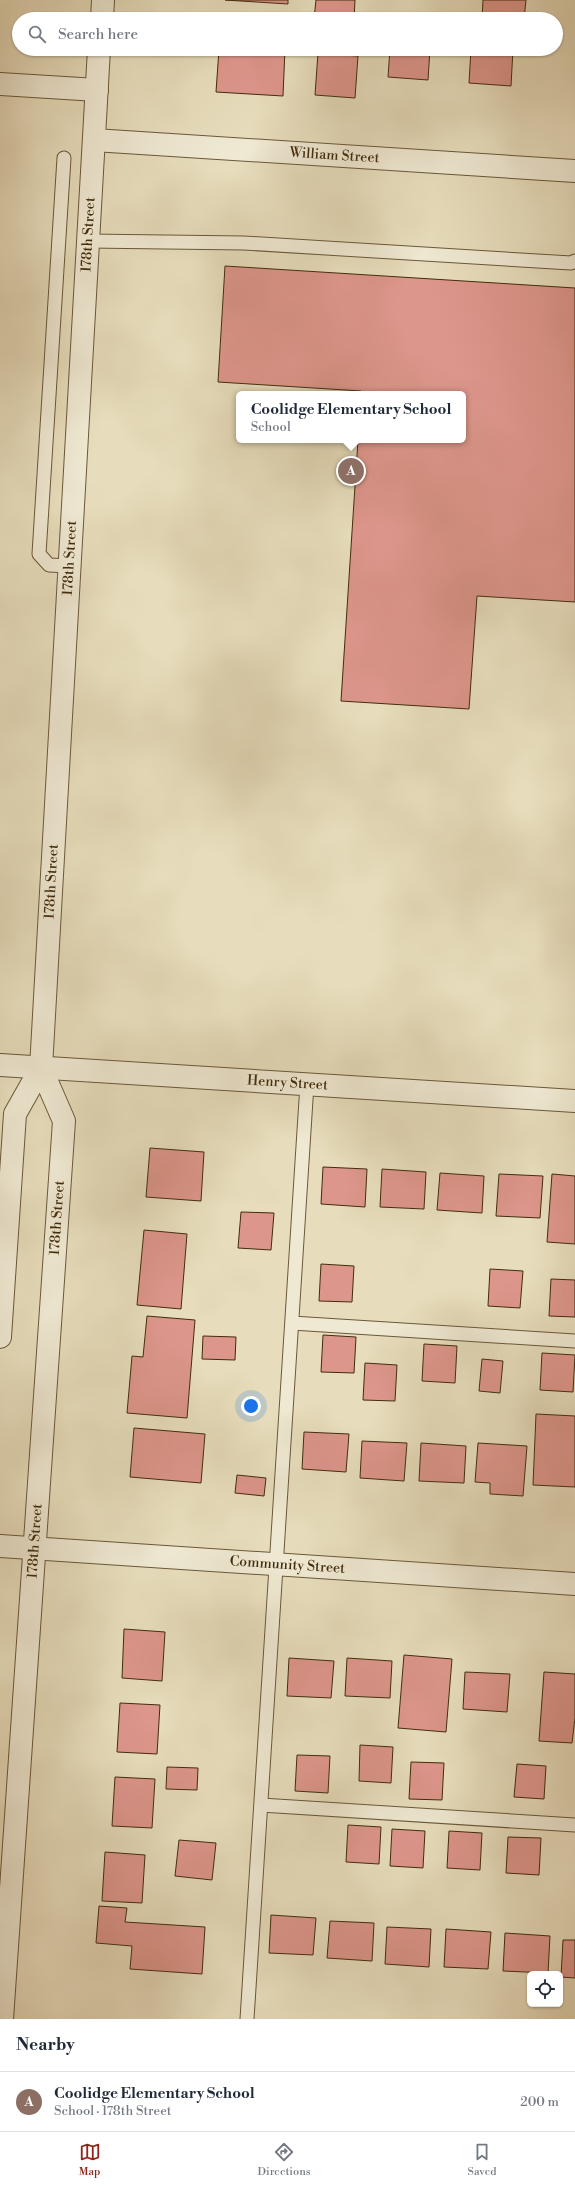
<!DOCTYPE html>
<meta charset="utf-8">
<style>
:root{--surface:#fff;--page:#f2f2f3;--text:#1f2937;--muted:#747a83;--line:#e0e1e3;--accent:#8f2418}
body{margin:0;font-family:"Libre Bodoni",serif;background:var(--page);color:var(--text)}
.controls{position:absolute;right:12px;bottom:12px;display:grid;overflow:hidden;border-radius:6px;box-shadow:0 1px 3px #0004}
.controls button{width:36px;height:36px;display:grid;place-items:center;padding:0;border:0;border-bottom:1px solid var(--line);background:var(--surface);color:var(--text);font:20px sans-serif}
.you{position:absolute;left:251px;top:1406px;width:14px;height:14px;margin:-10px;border:3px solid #fff;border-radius:50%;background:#1a73e8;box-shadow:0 0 0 6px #1a73e833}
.badge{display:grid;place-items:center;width:26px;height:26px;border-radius:50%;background:var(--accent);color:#fff;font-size:13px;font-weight:700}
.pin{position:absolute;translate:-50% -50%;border:2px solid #fff;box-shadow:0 1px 4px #0006}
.popup{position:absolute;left:236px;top:391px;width:230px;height:52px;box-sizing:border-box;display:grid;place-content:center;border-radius:6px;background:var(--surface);filter:drop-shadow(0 1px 3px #0005);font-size:13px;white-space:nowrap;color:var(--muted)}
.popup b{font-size:15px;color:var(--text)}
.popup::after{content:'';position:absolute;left:50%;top:100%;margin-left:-8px;border:8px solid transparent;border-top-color:var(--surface)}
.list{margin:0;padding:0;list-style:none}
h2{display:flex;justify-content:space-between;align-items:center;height:52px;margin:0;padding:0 16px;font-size:17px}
h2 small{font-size:13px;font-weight:400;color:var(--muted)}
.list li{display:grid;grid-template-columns:26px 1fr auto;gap:12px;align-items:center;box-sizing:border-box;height:60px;padding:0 16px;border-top:1px solid var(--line)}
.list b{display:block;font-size:15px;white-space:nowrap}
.list p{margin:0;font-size:13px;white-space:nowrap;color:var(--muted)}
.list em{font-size:13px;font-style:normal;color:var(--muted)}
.icon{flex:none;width:22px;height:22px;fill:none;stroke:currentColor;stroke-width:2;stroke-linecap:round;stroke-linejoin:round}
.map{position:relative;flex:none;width:575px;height:2019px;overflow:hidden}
.search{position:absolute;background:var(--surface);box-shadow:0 1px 3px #0004;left:12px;right:12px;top:12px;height:44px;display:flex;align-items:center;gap:10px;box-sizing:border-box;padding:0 14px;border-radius:22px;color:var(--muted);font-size:15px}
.sheet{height:112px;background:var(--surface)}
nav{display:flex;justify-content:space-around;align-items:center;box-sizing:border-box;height:56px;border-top:1px solid var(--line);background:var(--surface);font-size:11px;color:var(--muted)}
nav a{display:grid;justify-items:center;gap:2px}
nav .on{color:var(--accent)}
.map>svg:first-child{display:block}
.building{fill:#dd968c;stroke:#422c0c}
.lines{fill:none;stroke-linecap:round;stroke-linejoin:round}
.service-casing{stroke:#6b5838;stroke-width:15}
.minor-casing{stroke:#6b5838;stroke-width:24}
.service{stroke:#efe9d3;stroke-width:13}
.minor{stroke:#efe9d3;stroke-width:22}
.labels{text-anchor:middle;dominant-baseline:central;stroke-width:3;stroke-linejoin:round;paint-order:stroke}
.street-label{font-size:14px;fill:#422c0c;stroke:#efe9d3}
</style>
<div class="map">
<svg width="575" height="2019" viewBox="0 0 575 2019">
<rect width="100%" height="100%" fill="#e7ddbc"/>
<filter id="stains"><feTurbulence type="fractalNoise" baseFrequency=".005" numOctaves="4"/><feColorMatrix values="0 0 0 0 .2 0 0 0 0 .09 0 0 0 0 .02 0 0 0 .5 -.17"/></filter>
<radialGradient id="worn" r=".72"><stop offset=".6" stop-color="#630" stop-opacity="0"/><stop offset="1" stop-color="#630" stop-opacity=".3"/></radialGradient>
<path class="building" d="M225,0H288V4Z
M316,0H355L354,19H314Z
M483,0H526L524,19H482Z
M219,49H285L283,96L216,92Z
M390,49H430L428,80L388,77Z
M471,49H513L511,86L469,83Z
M318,53L358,56L355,98L315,95Z
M225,266L575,288V602L477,596L469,709L341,701L358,440H463V394H361V391L218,382Z
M150,1148L204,1152L201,1201L146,1197Z
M323,1167L367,1169L365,1207L321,1204Z
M382,1169L426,1172L424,1209L380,1207Z
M440,1173L484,1176L482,1213L437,1210Z
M499,1174L543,1176L540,1218L496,1216Z
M552,1174L575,1176V1244L547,1242Z
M241,1212L274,1213L271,1250L238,1248Z
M144,1230L187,1234L181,1309L137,1305Z
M321,1264L354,1266L352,1302L319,1301Z
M490,1269L523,1271L520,1308L488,1306Z
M551,1279L575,1280V1317L549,1316Z
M147,1316L195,1320L187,1418L127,1413L132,1356L143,1357Z
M323,1335L356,1337L354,1373L321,1372Z
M203,1336L236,1337L235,1360L202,1359Z
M424,1344L457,1346L455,1383L422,1381Z
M542,1353L575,1355L573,1392L540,1390Z
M482,1359L503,1361L500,1393L479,1391Z
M365,1363L397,1365L395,1401L363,1400Z
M536,1414L575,1416V1487L533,1485Z
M134,1428L205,1434L201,1483L130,1477Z
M304,1432L349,1434L346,1472L302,1469Z
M362,1441L407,1443L404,1481L360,1478Z
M421,1443L466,1446L464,1483L419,1481Z
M478,1443L527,1446L523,1496L490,1494V1483L475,1482Z
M237,1475L266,1478L264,1496L235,1493Z
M124,1629L165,1632L162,1681L122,1678Z
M404,1655L452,1659L446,1732L398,1728Z
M289,1658L334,1661L331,1698L287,1696Z
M347,1658L392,1661L390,1698L345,1696Z
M465,1672L510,1674L507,1712L463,1709Z
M544,1672L575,1674V1718L572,1743L539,1741Z
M120,1703L160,1705L157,1754L117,1752Z
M360,1745L393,1747L391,1783L359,1781Z
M297,1755L330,1756L328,1793L295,1791Z
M411,1762L444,1763L442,1800L409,1799Z
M517,1764L546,1766L544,1799L514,1797Z
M167,1767L198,1768L197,1790L166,1789Z
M115,1777L155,1779L152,1828L112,1826Z
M348,1825L381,1827L379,1864L346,1862Z
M392,1829L425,1831L423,1868L390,1866Z
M449,1831L482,1833L480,1870L447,1868Z
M508,1837L541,1838L539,1875L506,1873Z
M179,1840L216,1843L212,1880L175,1876Z
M105,1852L145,1855L142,1903L102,1901Z
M99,1906L127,1908L125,1922L205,1927L202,1974L130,1969L132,1946L96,1943Z
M271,1915L316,1918L313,1955L269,1953Z
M330,1921L374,1923L372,1961L327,1958Z
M387,1927L431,1929L429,1967L385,1964Z
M446,1929L491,1932L488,1969L444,1967Z
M505,1933L550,1936L548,1973L503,1971Z
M563,1940H575V1978L561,1977Z"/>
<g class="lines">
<defs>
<path id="service" d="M64,158L39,554L49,565L69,566
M88,241L244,243L571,263L575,261
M292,1323L575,1341
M261,1805L575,1825
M247,2019L307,1084"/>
<g id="minor">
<path d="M102,19L103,0"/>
<path d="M0,84L97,90"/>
<path id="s1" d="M94,140L575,171"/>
<path id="s2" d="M0,1065L575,1101"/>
<path id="s3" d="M0,1337L15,1114L41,1068L99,49"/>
<path id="s4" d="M0,1546L575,1584"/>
<path id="s5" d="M2,2019L64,1121L41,1068"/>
</g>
</defs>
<use href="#service" class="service-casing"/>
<use href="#minor" class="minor-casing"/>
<use href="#service" class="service"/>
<use href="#minor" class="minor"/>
</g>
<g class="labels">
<g class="street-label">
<text stroke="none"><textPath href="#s1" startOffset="241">William Street</textPath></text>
<text stroke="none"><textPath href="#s3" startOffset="1111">178th Street</textPath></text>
<text stroke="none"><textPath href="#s3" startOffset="787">178th Street</textPath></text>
<text stroke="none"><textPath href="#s3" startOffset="463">178th Street</textPath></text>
<text stroke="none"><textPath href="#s2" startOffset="288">Henry Street</textPath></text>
<text stroke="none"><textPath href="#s5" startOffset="803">178th Street</textPath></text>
<text stroke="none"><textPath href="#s5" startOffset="479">178th Street</textPath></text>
<text stroke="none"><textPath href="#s4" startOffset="288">Community Street</textPath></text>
</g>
</g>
<rect width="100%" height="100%" filter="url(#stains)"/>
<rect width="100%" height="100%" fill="url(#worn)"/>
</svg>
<div class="controls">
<button><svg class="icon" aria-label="locate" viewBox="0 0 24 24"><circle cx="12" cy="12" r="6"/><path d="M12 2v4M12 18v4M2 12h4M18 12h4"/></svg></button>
</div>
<div class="you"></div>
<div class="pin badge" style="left:351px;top:471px;background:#8d6e63">A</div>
<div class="popup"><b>Coolidge Elementary School</b>School</div>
<div class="search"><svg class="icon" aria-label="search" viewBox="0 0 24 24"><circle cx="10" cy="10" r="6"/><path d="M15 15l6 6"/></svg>Search here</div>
</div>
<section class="sheet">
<h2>Nearby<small></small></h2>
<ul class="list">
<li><span class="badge" style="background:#8d6e63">A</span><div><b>Coolidge Elementary School</b><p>School · 178th Street</p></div><em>200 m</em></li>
</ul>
</section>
<nav>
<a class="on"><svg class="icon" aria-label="map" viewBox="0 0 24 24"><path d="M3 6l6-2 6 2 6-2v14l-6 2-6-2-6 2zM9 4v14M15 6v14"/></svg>Map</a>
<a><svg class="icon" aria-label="directions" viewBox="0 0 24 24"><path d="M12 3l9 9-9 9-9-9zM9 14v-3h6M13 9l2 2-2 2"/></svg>Directions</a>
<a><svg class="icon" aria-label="saved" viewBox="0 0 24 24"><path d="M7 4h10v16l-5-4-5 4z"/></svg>Saved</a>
</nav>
